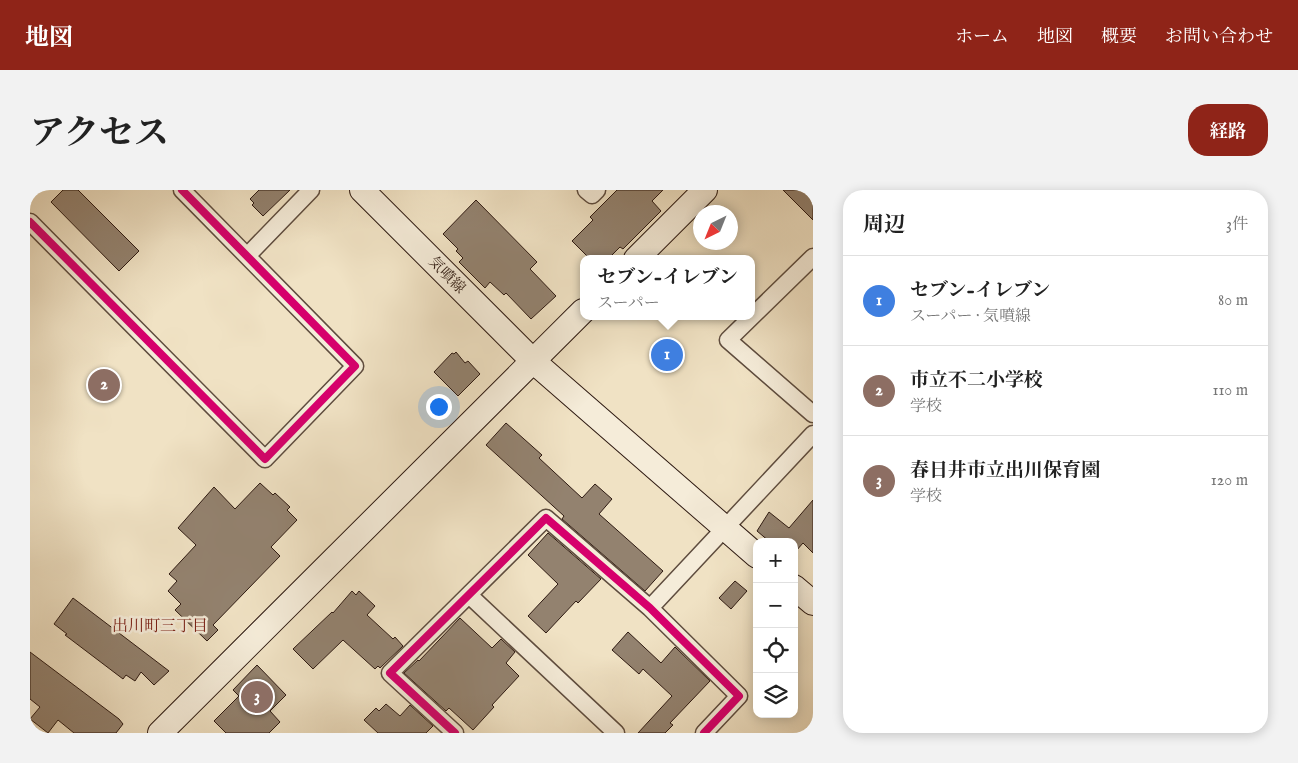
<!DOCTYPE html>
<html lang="ja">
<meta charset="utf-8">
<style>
:root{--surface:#fff;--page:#f2f2f2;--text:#222;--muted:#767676;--line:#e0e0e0;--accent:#8f2418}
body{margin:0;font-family:"IM FELL English","Noto Serif JP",serif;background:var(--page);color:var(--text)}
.controls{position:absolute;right:15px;bottom:15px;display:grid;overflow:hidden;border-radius:10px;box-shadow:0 2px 12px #0003}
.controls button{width:45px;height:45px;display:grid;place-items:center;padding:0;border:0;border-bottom:1px solid var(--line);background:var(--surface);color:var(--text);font:25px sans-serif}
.compass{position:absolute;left:663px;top:15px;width:45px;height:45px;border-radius:50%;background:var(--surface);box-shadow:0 2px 12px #0003;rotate:223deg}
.you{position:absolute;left:408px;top:216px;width:18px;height:18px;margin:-12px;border:4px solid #fff;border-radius:50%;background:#1a73e8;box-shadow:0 0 0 8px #1a73e833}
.badge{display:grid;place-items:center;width:32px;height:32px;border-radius:50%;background:var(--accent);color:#fff;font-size:16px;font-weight:700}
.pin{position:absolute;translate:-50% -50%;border:2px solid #fff;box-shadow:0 1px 5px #0006}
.popup{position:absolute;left:550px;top:65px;width:175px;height:65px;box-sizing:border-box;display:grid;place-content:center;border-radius:10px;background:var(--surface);filter:drop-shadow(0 1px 4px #0005);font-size:16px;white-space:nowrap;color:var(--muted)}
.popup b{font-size:19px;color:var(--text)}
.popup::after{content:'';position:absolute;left:50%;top:100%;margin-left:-10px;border:10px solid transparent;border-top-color:var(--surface)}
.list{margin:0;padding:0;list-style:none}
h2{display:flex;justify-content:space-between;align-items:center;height:65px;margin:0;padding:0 20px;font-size:21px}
h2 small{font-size:16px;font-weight:400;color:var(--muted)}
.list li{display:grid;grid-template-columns:32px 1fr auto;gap:15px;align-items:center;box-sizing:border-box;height:90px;padding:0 20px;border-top:1px solid var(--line)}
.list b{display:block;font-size:19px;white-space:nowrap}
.list p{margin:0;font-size:16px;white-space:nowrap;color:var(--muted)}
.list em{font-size:16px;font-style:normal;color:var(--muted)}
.icon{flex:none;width:28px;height:28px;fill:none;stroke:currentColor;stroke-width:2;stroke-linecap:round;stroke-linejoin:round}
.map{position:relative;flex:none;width:783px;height:543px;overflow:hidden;border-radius:20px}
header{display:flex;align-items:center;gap:30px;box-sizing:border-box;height:70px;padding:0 25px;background:var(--accent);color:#fff}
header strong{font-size:24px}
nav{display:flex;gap:28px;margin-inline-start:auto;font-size:18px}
.intro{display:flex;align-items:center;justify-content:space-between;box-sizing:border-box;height:120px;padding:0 30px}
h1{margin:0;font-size:35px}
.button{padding:12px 22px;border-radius:20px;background:var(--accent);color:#fff;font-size:18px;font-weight:700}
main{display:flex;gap:30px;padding:0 30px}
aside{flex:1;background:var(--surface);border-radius:20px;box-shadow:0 2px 12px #0003}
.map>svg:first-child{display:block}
.building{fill:#93826f;stroke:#2e1a12}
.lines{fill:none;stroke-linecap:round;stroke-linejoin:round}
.street-casing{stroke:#5e4c3e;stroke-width:19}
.secondary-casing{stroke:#2e1a12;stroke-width:26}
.street{stroke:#f5ecd9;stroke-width:16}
.secondary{stroke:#f5ecd9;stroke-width:24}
.cycleway-casing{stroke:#f5ecd9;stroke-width:11}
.cycleway{stroke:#d6006c;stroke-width:8}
.labels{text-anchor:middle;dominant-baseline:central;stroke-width:5;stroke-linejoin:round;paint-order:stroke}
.street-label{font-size:15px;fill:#2e1a12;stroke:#f5ecd9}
.neighbourhood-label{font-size:16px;fill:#7a1f14;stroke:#f5ecd9}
</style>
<header>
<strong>地図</strong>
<nav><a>ホーム</a><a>地図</a><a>概要</a><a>お問い合わせ</a></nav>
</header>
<div class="intro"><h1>アクセス</h1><a class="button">経路</a></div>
<main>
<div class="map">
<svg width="783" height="543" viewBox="0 0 783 543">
<rect width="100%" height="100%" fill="#f0e2c4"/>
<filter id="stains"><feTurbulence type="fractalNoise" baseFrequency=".004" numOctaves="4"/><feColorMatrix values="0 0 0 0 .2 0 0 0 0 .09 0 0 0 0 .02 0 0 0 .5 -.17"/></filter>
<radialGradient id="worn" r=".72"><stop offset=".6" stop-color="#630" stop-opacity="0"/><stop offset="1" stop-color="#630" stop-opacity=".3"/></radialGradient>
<path class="building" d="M33,0H48L109,61L89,81L21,12Z
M229,0H260L233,26L222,15L224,13L220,9Z
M587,0H633L622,11L631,21L593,59L590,57L578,69H560L542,51L563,30L560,27Z
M753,0H783V30Z
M446,10L507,72L500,79L526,106L501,129L476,103L474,105L460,92L455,98L429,72L433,68L426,61L428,59L413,44Z
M426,162L435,173L438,171L450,184L428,206L404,182L422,163L424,164Z
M476,233L512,265L509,268L552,308L565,294L582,309L569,324L633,381L615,401L532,329L534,326L456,255Z
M230,293L243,305L245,303L260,317L257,320L267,330L241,357L250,366L183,435L188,440L177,451L145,420L151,414L138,401L147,391L139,384L166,355L148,338L184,297L205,319Z
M783,310V363L773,353L766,361L764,359V352H740L727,341L739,322L759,338Z
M518,343L571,389L548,413L546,411L516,443L498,426L528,394L498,365Z
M705,391L717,401L701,419L689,408Z
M322,401L326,405L329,401L345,416L337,425L363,449L365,447L373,456L350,478L348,476L345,479L313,450L283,479L263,459L302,422L303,423Z
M43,408L139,481L124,495L111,482L105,491L96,485L93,489L35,445L37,444L24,434Z
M430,428L462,458L471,449L485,462L476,473L489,486L462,515L464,517L443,540L419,518L416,521L374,483L388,470L389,471Z
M598,442L631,473L645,457L680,491L640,533L643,535L635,543H608L642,506L613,479L609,484L582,460Z
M0,462L89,529L93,534L86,543H44L28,530L18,543L0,529L10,517L0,509Z
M227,475L256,505L240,521L250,532L239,543H196L184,531L209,506L203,500Z
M356,514L370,526L380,515L403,536L396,543H348L334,530L346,518L349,521Z"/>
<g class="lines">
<defs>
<path id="street" d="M556,0L562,5L567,0
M0,32L235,269L325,176L152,0
M217,66L281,0
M783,67L698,150L783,224
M439,405L586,543
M620,418L783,244
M425,543L360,483L516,328L620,418L709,506L674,543"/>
<path id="secondary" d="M332,0L503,171L727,366
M606,69L675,0
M764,397L783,413
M130,543L553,121"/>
</defs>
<use href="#street" class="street-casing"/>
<use href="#secondary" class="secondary-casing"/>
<use href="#street" class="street"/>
<use href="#secondary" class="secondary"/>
<defs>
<path id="cycleway" d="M0,32L235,269L325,176L152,0
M425,543L360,483L516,328L620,418L709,506L674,543"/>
</defs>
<use href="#cycleway" class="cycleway-casing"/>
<use href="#cycleway" class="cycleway"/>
</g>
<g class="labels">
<g class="street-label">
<text transform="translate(417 85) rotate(45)">気噴線</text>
</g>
<g class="neighbourhood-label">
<text x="130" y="437">出川町三丁目</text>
</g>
</g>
<rect width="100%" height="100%" filter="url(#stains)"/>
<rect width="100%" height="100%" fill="url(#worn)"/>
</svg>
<div class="controls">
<button>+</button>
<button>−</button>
<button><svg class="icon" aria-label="locate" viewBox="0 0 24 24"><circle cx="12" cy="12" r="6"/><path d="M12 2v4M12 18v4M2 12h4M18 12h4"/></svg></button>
<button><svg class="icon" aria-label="layers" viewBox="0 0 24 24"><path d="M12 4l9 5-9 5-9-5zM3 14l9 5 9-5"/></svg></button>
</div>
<svg class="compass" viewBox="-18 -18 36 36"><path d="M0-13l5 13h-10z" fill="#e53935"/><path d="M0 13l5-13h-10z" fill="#767676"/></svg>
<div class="you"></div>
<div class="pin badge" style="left:637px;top:165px;background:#3f7fe0">1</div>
<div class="popup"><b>セブン-イレブン</b>スーパー</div>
<div class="pin badge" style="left:74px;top:195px;background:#8d6e63">2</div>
<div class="pin badge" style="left:227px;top:507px;background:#8d6e63">3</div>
</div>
<aside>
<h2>周辺<small>3件</small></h2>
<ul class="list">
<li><span class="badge" style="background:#3f7fe0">1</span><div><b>セブン-イレブン</b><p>スーパー · 気噴線</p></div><em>80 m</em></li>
<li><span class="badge" style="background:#8d6e63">2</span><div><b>市立不二小学校</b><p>学校</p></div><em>110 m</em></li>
<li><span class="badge" style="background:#8d6e63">3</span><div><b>春日井市立出川保育園</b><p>学校</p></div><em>120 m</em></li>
</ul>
</aside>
</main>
